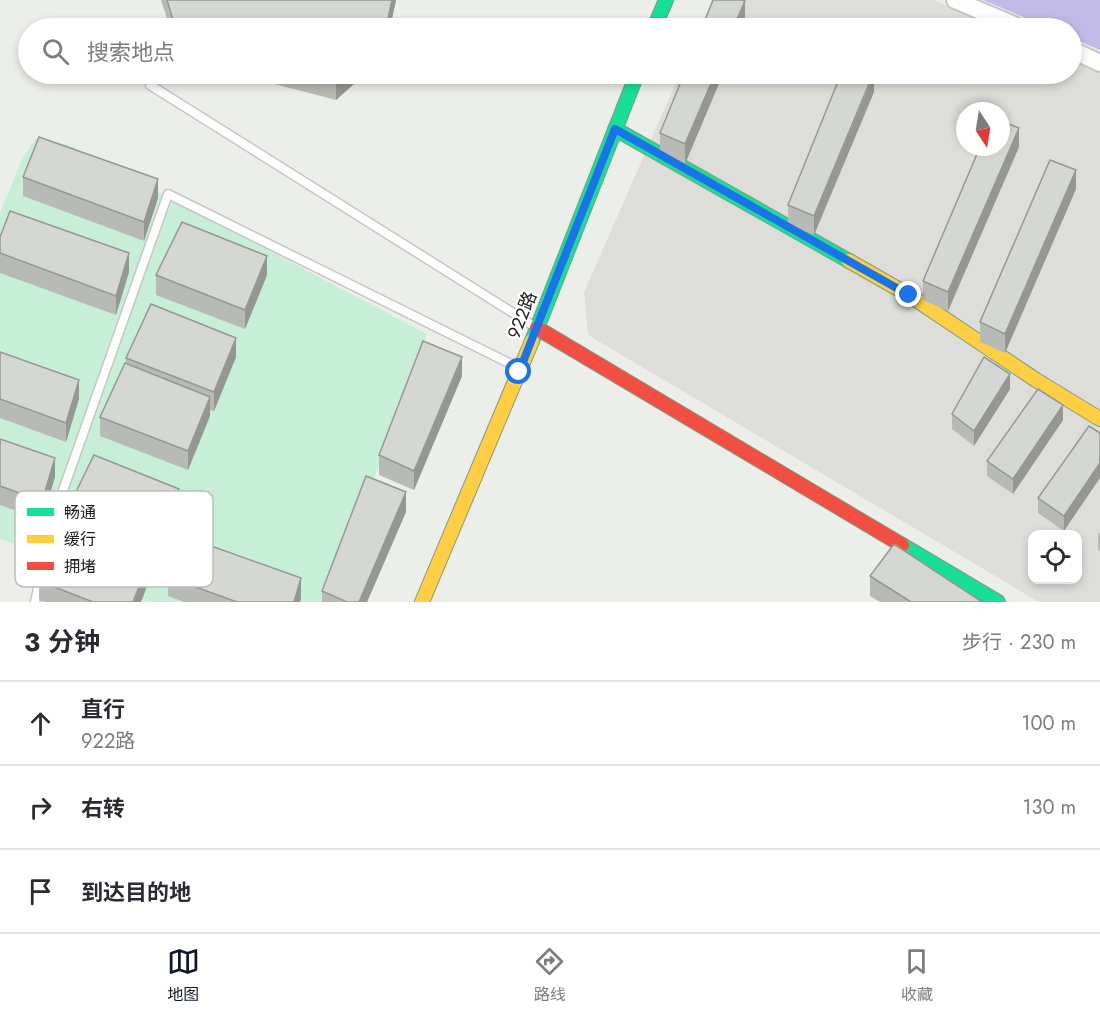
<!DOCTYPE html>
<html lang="zh">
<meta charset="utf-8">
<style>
:root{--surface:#fff;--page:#f7f7f7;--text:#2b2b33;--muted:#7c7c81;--line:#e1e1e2;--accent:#111827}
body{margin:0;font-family:Jost,"Noto Sans SC",sans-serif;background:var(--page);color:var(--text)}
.controls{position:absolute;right:18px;bottom:18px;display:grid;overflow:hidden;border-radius:12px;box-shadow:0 3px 9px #0003}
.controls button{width:54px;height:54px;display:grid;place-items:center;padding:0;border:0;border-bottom:2px solid var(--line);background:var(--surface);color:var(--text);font:30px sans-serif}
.compass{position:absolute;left:956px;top:102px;width:54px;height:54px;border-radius:50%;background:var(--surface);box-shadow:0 3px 9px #0003;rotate:168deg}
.stop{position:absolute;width:18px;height:18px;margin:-14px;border:4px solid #1a73e8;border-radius:50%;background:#fff}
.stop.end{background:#1a73e8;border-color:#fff;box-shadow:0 2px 6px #0008}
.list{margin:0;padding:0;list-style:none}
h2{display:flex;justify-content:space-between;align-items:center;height:78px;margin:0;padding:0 24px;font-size:26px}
h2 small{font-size:20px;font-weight:400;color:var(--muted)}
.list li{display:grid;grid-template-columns:39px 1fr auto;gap:18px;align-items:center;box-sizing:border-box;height:84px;padding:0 24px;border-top:2px solid var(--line)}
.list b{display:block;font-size:22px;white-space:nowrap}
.list p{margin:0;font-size:20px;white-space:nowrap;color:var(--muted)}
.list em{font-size:20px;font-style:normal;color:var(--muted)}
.icon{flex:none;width:33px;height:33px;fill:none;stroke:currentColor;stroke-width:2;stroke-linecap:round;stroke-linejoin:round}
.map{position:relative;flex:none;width:1100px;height:602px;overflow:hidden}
.search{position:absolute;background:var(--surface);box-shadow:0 3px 9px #0003;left:18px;right:18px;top:18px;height:66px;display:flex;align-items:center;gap:15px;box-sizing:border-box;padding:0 21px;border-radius:33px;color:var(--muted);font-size:22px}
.sheet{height:330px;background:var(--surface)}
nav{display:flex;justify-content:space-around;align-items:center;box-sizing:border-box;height:84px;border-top:2px solid var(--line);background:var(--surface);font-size:16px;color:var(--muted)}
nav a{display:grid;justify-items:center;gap:3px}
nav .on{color:var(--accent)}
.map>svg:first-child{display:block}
.residential{fill:#dddeda;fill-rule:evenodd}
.grass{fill:#c7efd7}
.water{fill:#c0bae4}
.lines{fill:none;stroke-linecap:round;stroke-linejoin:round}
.lane-casing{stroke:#c6c7c5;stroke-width:11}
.street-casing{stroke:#c6c7c5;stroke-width:20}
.fast-casing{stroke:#819b80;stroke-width:16}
.slow-casing{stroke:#819b80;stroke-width:16}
.jam-casing{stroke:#819b80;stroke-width:16}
.lane{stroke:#fcfdfc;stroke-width:8}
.street{stroke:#fcfdfc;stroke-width:16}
.fast{stroke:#16e098;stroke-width:14}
.slow{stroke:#ffcf43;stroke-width:14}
.jam{stroke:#f24e42;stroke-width:14}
.wall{fill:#b7bab5}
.shaded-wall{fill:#959793}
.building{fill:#d5d8d2;stroke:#959793;stroke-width:1.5}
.route{stroke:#1a73e8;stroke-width:8}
.labels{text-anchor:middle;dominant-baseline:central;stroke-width:4.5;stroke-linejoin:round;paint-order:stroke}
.street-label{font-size:18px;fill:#202020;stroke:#fff}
.key{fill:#fff;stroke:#bcbcbc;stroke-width:1.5}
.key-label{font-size:16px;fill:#202020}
</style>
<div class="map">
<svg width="1100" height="602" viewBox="0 0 1100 602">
<rect width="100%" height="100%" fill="#ecefe9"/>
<path class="residential" d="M712,0H934L1001,28H700Z
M1072,59L1100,71V602H1039L588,335L584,292L680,74H1072ZM965,111H1001V147H965ZM1032,534H1078V580H1032Z"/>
<path class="grass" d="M35,139L69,145L427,334L329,602H147L37,552L0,539V212L22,160Z"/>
<path class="water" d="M983,0H1100V50L1072,38V28H1049Z"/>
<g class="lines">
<defs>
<path id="lane" d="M150,85L537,328
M35,602L55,513L168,194L517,367"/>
<path id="street" d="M955,0L1021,28
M1072,50L1100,63"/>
<path id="fast" d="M654,28L666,0
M615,129L849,261
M532,341L637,74
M902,545L998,602"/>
<path id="slow" d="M849,261L909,295L1036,380L1100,419
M422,602L532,341"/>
<path id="jam" d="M537,328L902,545"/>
</defs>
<use href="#lane" class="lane-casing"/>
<use href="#street" class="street-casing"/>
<use href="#fast" class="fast-casing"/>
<use href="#slow" class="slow-casing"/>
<use href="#jam" class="jam-casing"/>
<use href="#lane" class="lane"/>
<use href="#street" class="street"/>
<use href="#fast" class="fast"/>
<use href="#slow" class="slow"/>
<use href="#jam" class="jam"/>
</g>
<path class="wall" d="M161,0H396L390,28H170Z
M236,74H365L336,100Z
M684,74H723L685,164L660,152V133Z
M874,92L814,235L788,224V205Z
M1019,147L948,311L923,300V281Z
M23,177L158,198L144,241L23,196Z
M1076,189L1005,353L980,342V322Z
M0,237L129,272L116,315L0,273Z
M156,275H267L245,329L156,295Z
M0,352L79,399L66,442L0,418Z
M236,357L214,411L210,410V416L188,470L100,436V417L126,364V358Z
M462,376L414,490L379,475V455Z
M1010,389L974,446L952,429V414Z
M1063,420L1013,494L987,476V461Z
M1100,433L1064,531L1038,513V498Z
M0,439L55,477L42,520L0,505Z
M68,508H179L157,562L68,528Z
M406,512L367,602H322V591Z
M1100,532V551L1098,550V535Z
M870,576L982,602H880L870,596Z
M168,577L301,598L300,602H184L168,596Z
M39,581H149L141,602H44L39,600Z"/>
<path class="shaded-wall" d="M392,0H396L390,28H386Z
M745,1V20L741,28H733Z
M344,74H365L336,100V81Z
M715,74H723L685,164V144Z
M874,74V92L814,235V216Z
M1019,128V147L948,311V292Z
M1076,170V189L1005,353V334Z
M158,179V198L144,241V222Z
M129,253V272L116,315V296Z
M267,256V275L245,329V310Z
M236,338V357L214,411V392Z
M462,357V376L414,490V471Z
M1010,374V389L974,446V431Z
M79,380V399L66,442V423Z
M210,397V416L188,470V451Z
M1063,405V420L1013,494V479Z
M55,458V477L42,520V501Z
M1100,463V478L1064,531V516Z
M179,489V508L157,562V543Z
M406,492V512L367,602H359Z
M149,561V581L141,602H133Z
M301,578V598L300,602H294Z"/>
<path class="building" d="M167,0H392L386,28H182L174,23Z
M713,0H742L745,1L733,28H702Z
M307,74H344L336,81Z
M684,74H715L685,144L660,133Z
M841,74H873L814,216L788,205Z
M1001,121L1019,128L948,292L923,281L980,147H1001Z
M39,137L158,179L144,222L23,177Z
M1050,160L1076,170L1005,334L980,322Z
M10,211L129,253L116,296L0,253V237Z
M182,222L267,256L245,310L156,275Z
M151,304L236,338L214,392L126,358Z
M423,341L462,357L414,471L379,455Z
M0,352L79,380L66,423L0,399Z
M984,357L1010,374L974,431L952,414Z
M125,363L210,397L188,451L100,417Z
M1038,389L1063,405L1013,479L987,461Z
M1089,426L1100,433V463L1064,516L1038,498Z
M0,439L55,458L42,501L0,486Z
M94,455L179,489L157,543L68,508Z
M366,476L406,492L359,602H347L322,591Z
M64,528L149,561L133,602H93L39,581Z
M183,536L301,578L294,602H237L168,577Z
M894,544L982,602H911L870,576Z"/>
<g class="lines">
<path class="route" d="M519,372L615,129L909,295"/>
</g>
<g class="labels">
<g class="street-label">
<text transform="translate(522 315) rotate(-68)">922路</text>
</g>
</g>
<rect x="15" y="491" width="198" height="96" rx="9" class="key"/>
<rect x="27" y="508" width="27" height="8" fill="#16e098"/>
<rect x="27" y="535" width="27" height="8" fill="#ffcf43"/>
<rect x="27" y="562" width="27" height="8" fill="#f24e42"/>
<g class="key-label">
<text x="64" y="518">畅通</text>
<text x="64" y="545">缓行</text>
<text x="64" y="572">拥堵</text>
</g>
</svg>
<div class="controls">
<button><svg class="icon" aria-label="locate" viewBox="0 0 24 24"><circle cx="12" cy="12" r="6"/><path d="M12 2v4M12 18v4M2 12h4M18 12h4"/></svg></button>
</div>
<svg class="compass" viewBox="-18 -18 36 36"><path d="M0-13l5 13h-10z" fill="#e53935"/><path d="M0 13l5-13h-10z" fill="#7c7c81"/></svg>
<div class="stop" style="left:519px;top:372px"></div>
<div class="stop end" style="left:909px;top:295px"></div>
<div class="search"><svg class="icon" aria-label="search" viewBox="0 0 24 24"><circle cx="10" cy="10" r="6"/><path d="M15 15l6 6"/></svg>搜索地点</div>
</div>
<section class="sheet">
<h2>3 分钟<small>步行 · 230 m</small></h2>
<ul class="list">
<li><svg class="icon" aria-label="ahead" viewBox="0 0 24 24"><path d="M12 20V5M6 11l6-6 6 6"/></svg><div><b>直行</b><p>922路</p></div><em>100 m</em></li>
<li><svg class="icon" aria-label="right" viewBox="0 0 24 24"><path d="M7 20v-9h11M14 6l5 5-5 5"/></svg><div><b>右转</b></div><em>130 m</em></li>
<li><svg class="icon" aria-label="arrive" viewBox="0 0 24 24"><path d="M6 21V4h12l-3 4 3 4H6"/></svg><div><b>到达目的地</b></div></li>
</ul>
</section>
<nav>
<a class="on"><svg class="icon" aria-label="map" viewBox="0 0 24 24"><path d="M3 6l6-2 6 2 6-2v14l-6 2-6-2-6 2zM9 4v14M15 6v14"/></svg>地图</a>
<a><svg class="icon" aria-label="directions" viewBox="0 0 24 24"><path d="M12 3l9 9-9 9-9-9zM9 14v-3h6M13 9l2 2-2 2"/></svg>路线</a>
<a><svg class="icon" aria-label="saved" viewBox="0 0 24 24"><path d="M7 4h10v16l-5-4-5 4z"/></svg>收藏</a>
</nav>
